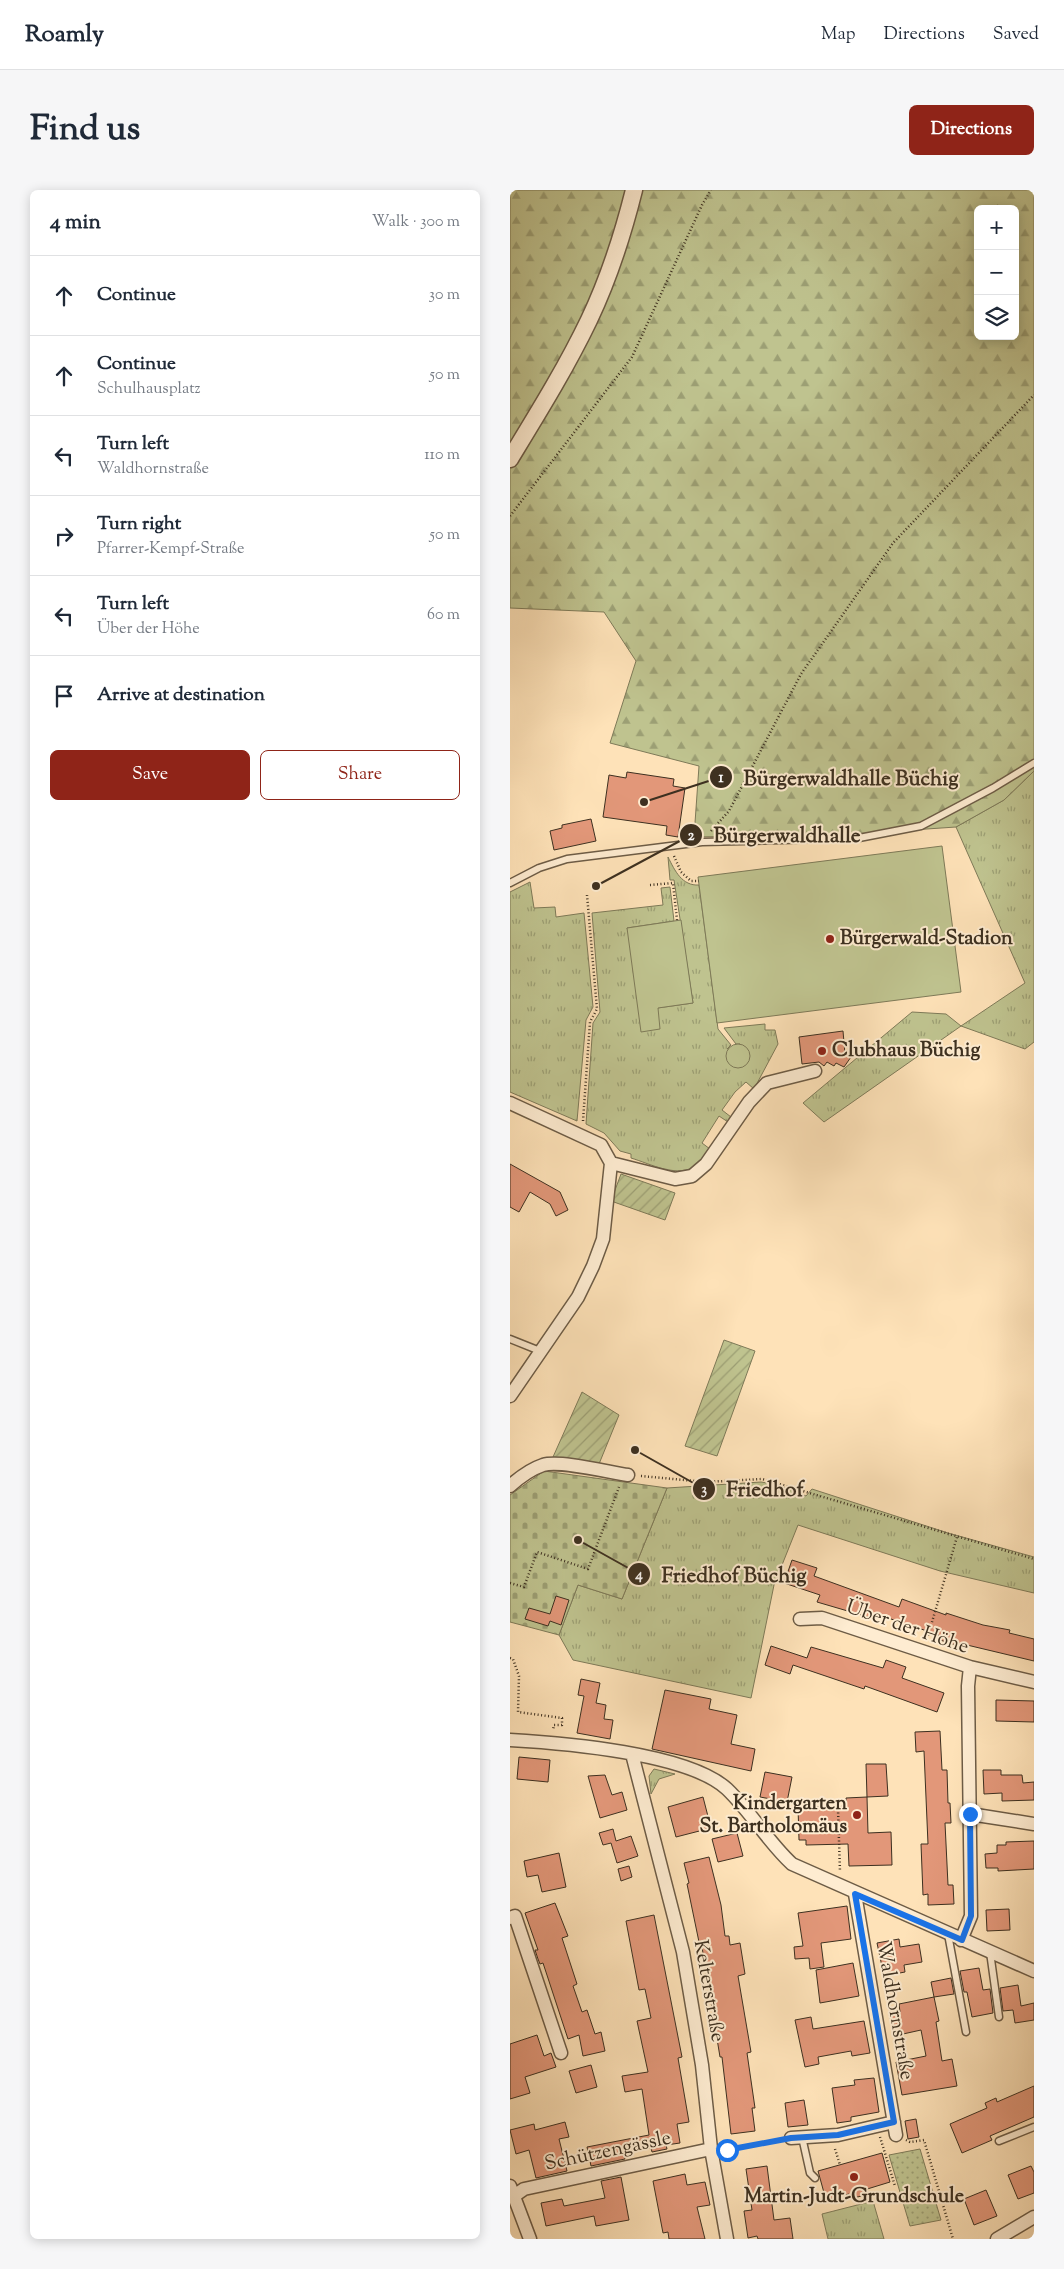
<!DOCTYPE html>
<meta charset="utf-8">
<style>
:root{--surface:#fff;--page:#f6f6f7;--text:#1f2937;--muted:#747a83;--line:#e0e1e3;--accent:#8f2418}
body{margin:0;font-family:"Sorts Mill Goudy",serif;background:var(--page);color:var(--text)}
.controls{position:absolute;right:15px;top:15px;display:grid;overflow:hidden;border-radius:8px;box-shadow:0 2px 12px #0003}
.controls button{width:45px;height:45px;display:grid;place-items:center;padding:0;border:0;border-bottom:1px solid var(--line);background:var(--surface);color:var(--text);font:25px sans-serif}
.stop{position:absolute;width:15px;height:15px;margin:-11px;border:4px solid #1a73e8;border-radius:50%;background:#fff}
.stop.end{background:#1a73e8;border-color:#fff;box-shadow:0 1px 5px #0008}
.list{margin:0;padding:0;list-style:none}
h2{display:flex;justify-content:space-between;align-items:center;height:65px;margin:0;padding:0 20px;font-size:21px}
h2 small{font-size:16px;font-weight:400;color:var(--muted)}
.list li{display:grid;grid-template-columns:32px 1fr auto;gap:15px;align-items:center;box-sizing:border-box;height:80px;padding:0 20px;border-top:1px solid var(--line)}
.list b{display:block;font-size:19px;white-space:nowrap}
.list p{margin:0;font-size:16px;white-space:nowrap;color:var(--muted)}
.list em{font-size:16px;font-style:normal;color:var(--muted)}
.actions{display:flex;gap:10px;padding:15px 20px}
.actions a{flex:1;padding:11px 0;border:1px solid var(--accent);border-radius:8px;text-align:center;font-size:18px;color:var(--accent)}
.actions .main{background:var(--accent);color:#fff}
.icon{flex:none;width:28px;height:28px;fill:none;stroke:currentColor;stroke-width:2;stroke-linecap:round;stroke-linejoin:round}
.map{position:relative;flex:none;width:524px;height:2049px;overflow:hidden;border-radius:8px}
header{display:flex;align-items:center;gap:30px;box-sizing:border-box;height:70px;padding:0 25px;background:var(--surface);border-bottom:1px solid var(--line)}
header strong{font-size:24px}
nav{display:flex;gap:28px;margin-inline-start:auto;font-size:18px}
.intro{display:flex;align-items:center;justify-content:space-between;box-sizing:border-box;height:120px;padding:0 30px}
h1{margin:0;font-size:35px}
.button{padding:12px 22px;border-radius:8px;background:var(--accent);color:#fff;font-size:18px;font-weight:700}
main{display:flex;gap:30px;padding:0 30px}
aside{flex:1;background:var(--surface);border-radius:8px;box-shadow:0 2px 12px #0003}
.map>svg:first-child{display:block}
.grass{fill:url(#grass-tufts);stroke:#7e7a58}
.forest{fill:url(#forest-firs);stroke:#7e7a58;fill-rule:evenodd}
.cemetery{fill:url(#cemetery-stones);stroke:#7e7a58}
.park{fill:url(#park-dots);stroke:#7e7a58}
.garden{fill:url(#garden-furrows);stroke:#7e7a58}
.pitch{fill:#bfc38f;stroke:#7e7a58}
.building{fill:#e29779;stroke:#3d3020}
.lines{fill:none;stroke-linecap:round;stroke-linejoin:round}
.service-casing{stroke:#6d5c46;stroke-width:9}
.minor-casing{stroke:#6d5c46;stroke-width:15}
.tertiary-casing{stroke:#6d5c46;stroke-width:19}
.path{stroke:#3d3020;stroke-width:2.5;stroke-dasharray:1 2.5;stroke-linecap:butt}
.service{stroke:#feecd1;stroke-width:6}
.minor{stroke:#feecd1;stroke-width:12}
.tertiary{stroke:#feecd1;stroke-width:16}
.route{stroke:#1a73e8;stroke-width:6}
.poi-dot{fill:#8f2418;stroke:#feecd1;stroke-width:2}
.labels{text-anchor:middle;dominant-baseline:central;stroke-width:4;stroke-linejoin:round;paint-order:stroke}
.poi-label{font-size:20px;font-weight:bold;fill:#3d3020;stroke:#feecd1;text-anchor:start}
.street-label{font-size:20px;fill:#3d3020;stroke:#feecd1}
.leader{fill:none;stroke:#3d3020;stroke-width:2}
.callout-dot{fill:#3d3020;stroke:#feecd1;stroke-width:2}
.mark-label{font-size:15px;text-anchor:middle;font-weight:bold;fill:#fff}
.callout-label{font-size:21px;text-anchor:middle;font-weight:bold;fill:#3d3020;stroke:#feecd1;stroke-width:4;stroke-linejoin:round;paint-order:stroke}
</style>
<header>
<strong>Roamly</strong>
<nav><a>Map</a><a>Directions</a><a>Saved</a></nav>
</header>
<div class="intro"><h1>Find us</h1><a class="button">Directions</a></div>
<main>
<aside>
<h2>4 min<small>Walk · 300 m</small></h2>
<ul class="list">
<li><svg class="icon" aria-label="ahead" viewBox="0 0 24 24"><path d="M12 20V5M6 11l6-6 6 6"/></svg><div><b>Continue</b></div><em>30 m</em></li>
<li><svg class="icon" aria-label="ahead" viewBox="0 0 24 24"><path d="M12 20V5M6 11l6-6 6 6"/></svg><div><b>Continue</b><p>Schulhausplatz</p></div><em>50 m</em></li>
<li><svg class="icon" aria-label="left" viewBox="0 0 24 24"><path d="M17 20v-9H6M10 6l-5 5 5 5"/></svg><div><b>Turn left</b><p>Waldhornstraße</p></div><em>110 m</em></li>
<li><svg class="icon" aria-label="right" viewBox="0 0 24 24"><path d="M7 20v-9h11M14 6l5 5-5 5"/></svg><div><b>Turn right</b><p>Pfarrer-Kempf-Straße</p></div><em>50 m</em></li>
<li><svg class="icon" aria-label="left" viewBox="0 0 24 24"><path d="M17 20v-9H6M10 6l-5 5 5 5"/></svg><div><b>Turn left</b><p>Über der Höhe</p></div><em>60 m</em></li>
<li><svg class="icon" aria-label="arrive" viewBox="0 0 24 24"><path d="M6 21V4h12l-3 4 3 4H6"/></svg><div><b>Arrive at destination</b></div></li>
</ul>
<div class="actions"><a class="main">Save</a><a>Share</a></div>
</aside>
<div class="map">
<svg width="524" height="2049" viewBox="0 0 524 2049">
<defs>
<pattern id="grass-tufts" width="24" height="20" patternUnits="userSpaceOnUse" patternTransform="scale(1.25)"><rect width="24" height="20" fill="#bfc38f"/><path d="M3 7l-1-3M5 7V3M7 7l1-3M15 17l-1-3M17 17v-4M19 17l1-3" fill="none" stroke="#9c9f74"/></pattern>
<pattern id="forest-firs" width="22" height="20" patternUnits="userSpaceOnUse" patternTransform="scale(1.25)"><rect width="22" height="20" fill="#bfc38f"/><path d="M5 1l3.5 6h-7zM16 11l3.5 6h-7z" fill="#9c9f74"/></pattern>
<pattern id="cemetery-stones" width="16" height="16" patternUnits="userSpaceOnUse" patternTransform="scale(1.25)"><rect width="16" height="16" fill="#bfc38f"/><path d="M2 7V4a2 2 0 0 1 4 0v3zM10 15v-3a2 2 0 0 1 4 0v3z" fill="#9c9f74"/></pattern>
<pattern id="park-dots" width="8" height="8" patternUnits="userSpaceOnUse" patternTransform="scale(1.25)"><rect width="8" height="8" fill="#bfc38f"/><path d="M2 2h.1M6 6h.1" fill="none" stroke="#9c9f74" stroke-width="1.8" stroke-linecap="round"/></pattern>
<pattern id="garden-furrows" width="10" height="10" patternUnits="userSpaceOnUse" patternTransform="scale(1.25)"><rect width="10" height="10" fill="#bfc38f"/><path d="M-1 1l2-2M0 10L10 0M9 11l2-2" fill="none" stroke="#9c9f74"/></pattern>
</defs>
<rect width="100%" height="100%" fill="#fee2b8"/>
<filter id="stains"><feTurbulence type="fractalNoise" baseFrequency=".004" numOctaves="4"/><feColorMatrix values="0 0 0 0 .2 0 0 0 0 .09 0 0 0 0 .02 0 0 0 .5 -.17"/></filter>
<radialGradient id="worn" r=".72"><stop offset=".6" stop-color="#630" stop-opacity="0"/><stop offset="1" stop-color="#630" stop-opacity=".3"/></radialGradient>
<path class="grass" d="M524,581V852L515,859L451,836L314,932L293,913L402,822L436,824L451,836L515,793L446,637L494,610Z
M158,667C165,681 172,696 189,695L208,839L221,855L217,859L230,854H226L214,838L255,834V840H265L268,854L244,899L236,892L225,902L212,920L221,927L218,932L209,926L192,953L200,959C196,964 192,971 187,975C168,989 141,974 121,968V964L110,961L94,943L76,934L83,833L90,822L82,723L153,715L151,698L160,697L164,731L117,738L147,818L183,813L164,690H160Z
M20,692L24,718L45,717L46,727L74,723L83,817L76,830L67,931L0,902V702Z
M251,1292L269,1295L296,1306L302,1299L438,1343L524,1367V1403L430,1381L288,1335L264,1395L241,1508L63,1470L49,1445L68,1395L112,1409L157,1298Z
M144,1579L165,1584L149,1589L141,1604L139,1586Z
M363,2011L374,2049H318L312,2024Z"/>
<path class="forest" d="M0,0H524V581L494,610L446,637L343,644L184,647L189,576L100,553L126,471L94,422L0,418ZM468,19H505V146H468Z"/>
<path class="cemetery" d="M34,1281L157,1298L112,1409L68,1395L49,1445L0,1432V1305Z"/>
<path class="park" d="M410,1959L431,2030L400,2036L379,1965Z"/>
<path class="garden" d="M111,984L165,1003L155,1030L101,1011Z
M214,1150L245,1161L207,1266L175,1256Z
M72,1202L109,1225L89,1274L43,1267Z"/>
<path class="pitch" d="M432,656L451,802L207,833L188,687Z
M171,730L183,813L148,818L150,839L131,842L117,738Z
M216 866a12 12 0 1 1 24 0a12 12 0 1 1-24 0Z"/>
<path class="building" d="M117,582L164,589L163,596L175,598L168,647L156,645L157,636L93,627L99,585L116,588Z
M81,629L86,651L44,660L40,641L52,638V635Z
M333,841L335,864L341,867L334,877L326,873L324,876L317,872L314,876L309,872L292,874L289,847Z
M0,974L50,1002L58,1020L46,1026L40,1014L20,1002L9,1022L0,1017Z
M282,1370L307,1378L304,1386L389,1417L392,1409L436,1425V1423L473,1435L500,1440L499,1443L524,1449V1471L457,1455L455,1458L427,1449L429,1445L366,1424L365,1429L307,1412L310,1405L274,1393Z
M46,1406L59,1410L51,1435L40,1431L38,1436L15,1429L19,1418L40,1424Z
M261,1456L297,1468L301,1457L373,1478L376,1470L396,1477L392,1488L434,1503L427,1522L355,1496L354,1499L283,1475L280,1484L255,1475Z
M71,1489L90,1493L86,1513L96,1515L94,1529L103,1530L100,1549L67,1543L74,1506L68,1505Z
M155,1500L201,1509L199,1519L227,1525L221,1554L245,1559L241,1581L142,1559Z
M486,1510L524,1511V1532L486,1531Z
M430,1541L432,1580H437L438,1613H440L441,1633H435L438,1695H443L444,1714L418,1715V1704L413,1705L411,1654H418L414,1561L406,1562L405,1542Z
M9,1567L40,1570L38,1592L7,1589Z
M356,1574H376L378,1606L357,1607Z
M473,1580H491V1585H512L513,1593L524,1592V1610L492,1611V1603L474,1604Z
M255,1582L282,1587L277,1612L250,1607Z
M95,1585L102,1605L112,1602L117,1620L90,1628L78,1586Z
M193,1607L201,1638L166,1647L158,1617Z
M357,1607L358,1643L381,1642L382,1675L339,1676L338,1654L296,1655V1650H289L288,1617L336,1616V1608Z
M103,1639L106,1651L121,1646L128,1666L107,1673L101,1653L93,1655L89,1643Z
M227,1643L233,1666L208,1672L202,1649Z
M524,1651V1679L488,1681V1678H476L475,1664L487,1663V1655H496V1652Z
M49,1663L56,1697L32,1702L28,1685L17,1687L14,1671Z
M199,1667L211,1715L215,1746H219L220,1755L230,1753L235,1784L228,1786L241,1862L237,1863L245,1918H242L245,1941L221,1944L212,1867H210L191,1751L189,1752L177,1694L179,1693L174,1673Z
M119,1676L122,1687L111,1691L108,1679Z
M45,1713L58,1746L52,1748L67,1794L63,1796L72,1822L77,1820L85,1844L91,1842L95,1861L73,1866L69,1845L58,1849L33,1773L30,1774L28,1769L25,1760H28L15,1723Z
M337,1716L341,1749L311,1753L314,1777L300,1779L299,1768L285,1769L284,1757L293,1756L288,1723Z
M499,1719L500,1740L477,1741L476,1720Z
M144,1725L172,1867L168,1868L179,1932L167,1934L170,1953L156,1955L157,1959L142,1962L141,1958L114,1962L115,1969L81,1976L77,1957L139,1945L132,1899L115,1902L112,1886L138,1882L127,1831L141,1828L135,1799L129,1800L116,1731Z
M389,1749L390,1757L409,1754L412,1772L394,1775L395,1782L374,1786L367,1753Z
M343,1773L349,1806L310,1813L306,1780Z
M469,1778L473,1800L480,1799L483,1823L462,1827L457,1802H454L450,1781Z
M441,1788L444,1804L424,1807L429,1831L426,1832L432,1871L442,1869L447,1896L392,1905L386,1872L416,1866L411,1840L384,1846L379,1824L390,1822L389,1814L424,1807L421,1792Z
M508,1795L511,1816L524,1813V1830L505,1833L503,1820L493,1821L490,1798Z
M301,1827L303,1839L354,1831L360,1863L342,1866L341,1861L308,1867L309,1874L295,1877L285,1830Z
M27,1845L34,1866L41,1863L46,1877L15,1887L20,1903L0,1909V1854Z
M81,1875L87,1897L66,1903L59,1881Z
M364,1888L369,1922L341,1927V1931L327,1933L322,1898L345,1895L344,1890Z
M524,1896V1927L480,1946L482,1950L452,1963L440,1934L477,1918L475,1913L486,1908L487,1912Z
M294,1910L298,1935L278,1937L275,1913Z
M406,1929L409,1947L398,1949L395,1931Z
M55,1932L59,1947L49,1949L57,1981L26,1988L19,1960L6,1964L0,1940L24,1934L25,1940Z
M372,1963L380,1992L354,2000L355,2005L340,2009L339,2004L316,2010L308,1981Z
M257,1976L264,2030L280,2028L283,2049H248L247,2046L238,2048L234,2021L242,2020L236,1979Z
M521,1976L524,1982V2003L508,2009L498,1985Z
M175,1984L177,1995L195,1992L200,2015L187,2017L195,2049H159L158,2042L153,2043L143,1991Z
M111,1987L119,2030L86,2036L84,2026L36,2036L31,2013L52,2009L54,2016L95,2008L91,1991Z
M476,2000L487,2026L464,2035L454,2009Z"/>
<g class="lines">
<defs>
<path id="service" d="M0,693L29,678L57,669L192,652L349,648L411,636L483,598L524,573
M0,1149L30,1161
M438,1744L456,1842
M480,1762L489,1827
M292,1947L300,1983L305,1988
M489,1951L524,1937"/>
<path id="minor" d="M0,913L91,955L101,973L93,1049L83,1076L68,1107L0,1206
M101,973L165,989L182,986L196,974L239,912L257,893L305,881
M0,1296C10,1287 21,1279 33,1275C50,1270 98,1282 118,1285
M290,1429L312,1428L460,1477L524,1492
M0,1550C53,1553 178,1563 217,1599C241,1622 258,1652 282,1674L524,1781
M122,1564L173,1762L192,1875L201,1959L217,2049
M460,1624L524,1634
M345,1704L386,1945
M0,1728L5,1726L51,1863
M451,1750L461,1726L458,1496L460,1477
M281,1948L328,1945L384,1932
M0,1996L20,2049
M4,2006L14,1999L201,1959
M487,2049L524,2027"/>
<path id="tertiary" d="M0,269C28,223 56,178 79,130C99,88 113,44 124,0"/>
</defs>
<use href="#service" class="service-casing"/>
<use href="#minor" class="minor-casing"/>
<use href="#tertiary" class="tertiary-casing"/>
<path class="path" d="M0,326L122,167L192,15L201,0
M201,641L219,621L291,484L383,353L524,205
M164,666L171,682L181,691H189
M140,695L163,693L167,730
M73,931L80,832L87,819L77,705
M131,1286L196,1292L252,1289L524,1369
M0,1393L14,1397L27,1362L78,1379L109,1297
M417,1449L447,1347
M0,1468L3,1469L9,1486L8,1522L52,1528V1535H44L43,1540
M328,1619L330,1682
M370,1947L385,1996
M396,1950L400,1952L414,1950L443,2049
M325,1959L330,1975
M214,1960L270,1950"/>
<use href="#service" class="service"/>
<use href="#minor" class="minor"/>
<use href="#tertiary" class="tertiary"/>
</g>
<g class="lines">
<path class="route" d="M217,1960L281,1948L328,1945L384,1932L345,1704L452,1750L461,1726L460,1624"/>
</g>
<g class="poi-dot">
<circle cx="320" cy="749" r="5"/>
<circle cx="312" cy="861" r="5"/>
<circle cx="347" cy="1625" r="5"/>
<circle cx="344" cy="1987" r="5"/>
</g>
<g class="labels">
<g class="poi-label">
<text x="330" y="749">Bürgerwald-Stadion</text>
<text x="322" y="861">Clubhaus Büchig</text>
<text x="337" y="1614" text-anchor="end">Kindergarten<tspan x="337" dy="23">St. Bartholomäus</tspan></text>
<text x="344" y="2007" text-anchor="middle">Martin-Judt-Grundschule</text>
</g>
<g class="street-label">
<text transform="translate(397 1438) rotate(19)">Über der Höhe</text>
<text transform="translate(198 1801) rotate(80)">Kelterstraße</text>
<text transform="translate(384 1821) rotate(80)">Waldhornstraße</text>
<text transform="translate(98 1962) rotate(-12)">Schützengässle</text>
</g>
</g>
<path class="leader" d="M134 612L211 587M86 696L181 645M125 1260L194 1299M68 1350L129 1384"/>
<g class="callout-dot">
<circle cx="134" cy="612" r="5"/>
<circle cx="86" cy="696" r="5"/>
<circle cx="125" cy="1260" r="5"/>
<circle cx="68" cy="1350" r="5"/>
<circle cx="211" cy="587" r="12"/>
<circle cx="181" cy="645" r="12"/>
<circle cx="194" cy="1299" r="12"/>
<circle cx="129" cy="1384" r="12"/>
</g>
<g class="mark-label">
<text x="211" y="592">1</text>
<text x="181" y="650">2</text>
<text x="194" y="1304">3</text>
<text x="129" y="1389">4</text>
</g>
<g class="callout-label">
<text x="341" y="595">Bürgerwaldhalle Büchig</text>
<text x="277" y="652">Bürgerwaldhalle</text>
<text x="255" y="1306">Friedhof</text>
<text x="224" y="1392">Friedhof Büchig</text>
</g>
<rect width="100%" height="100%" filter="url(#stains)"/>
<rect width="100%" height="100%" fill="url(#worn)"/>
</svg>
<div class="controls">
<button>+</button>
<button>−</button>
<button><svg class="icon" aria-label="layers" viewBox="0 0 24 24"><path d="M12 4l9 5-9 5-9-5zM3 14l9 5 9-5"/></svg></button>
</div>
<div class="stop" style="left:217px;top:1960px"></div>
<div class="stop end" style="left:460px;top:1624px"></div>
</div>
</main>
